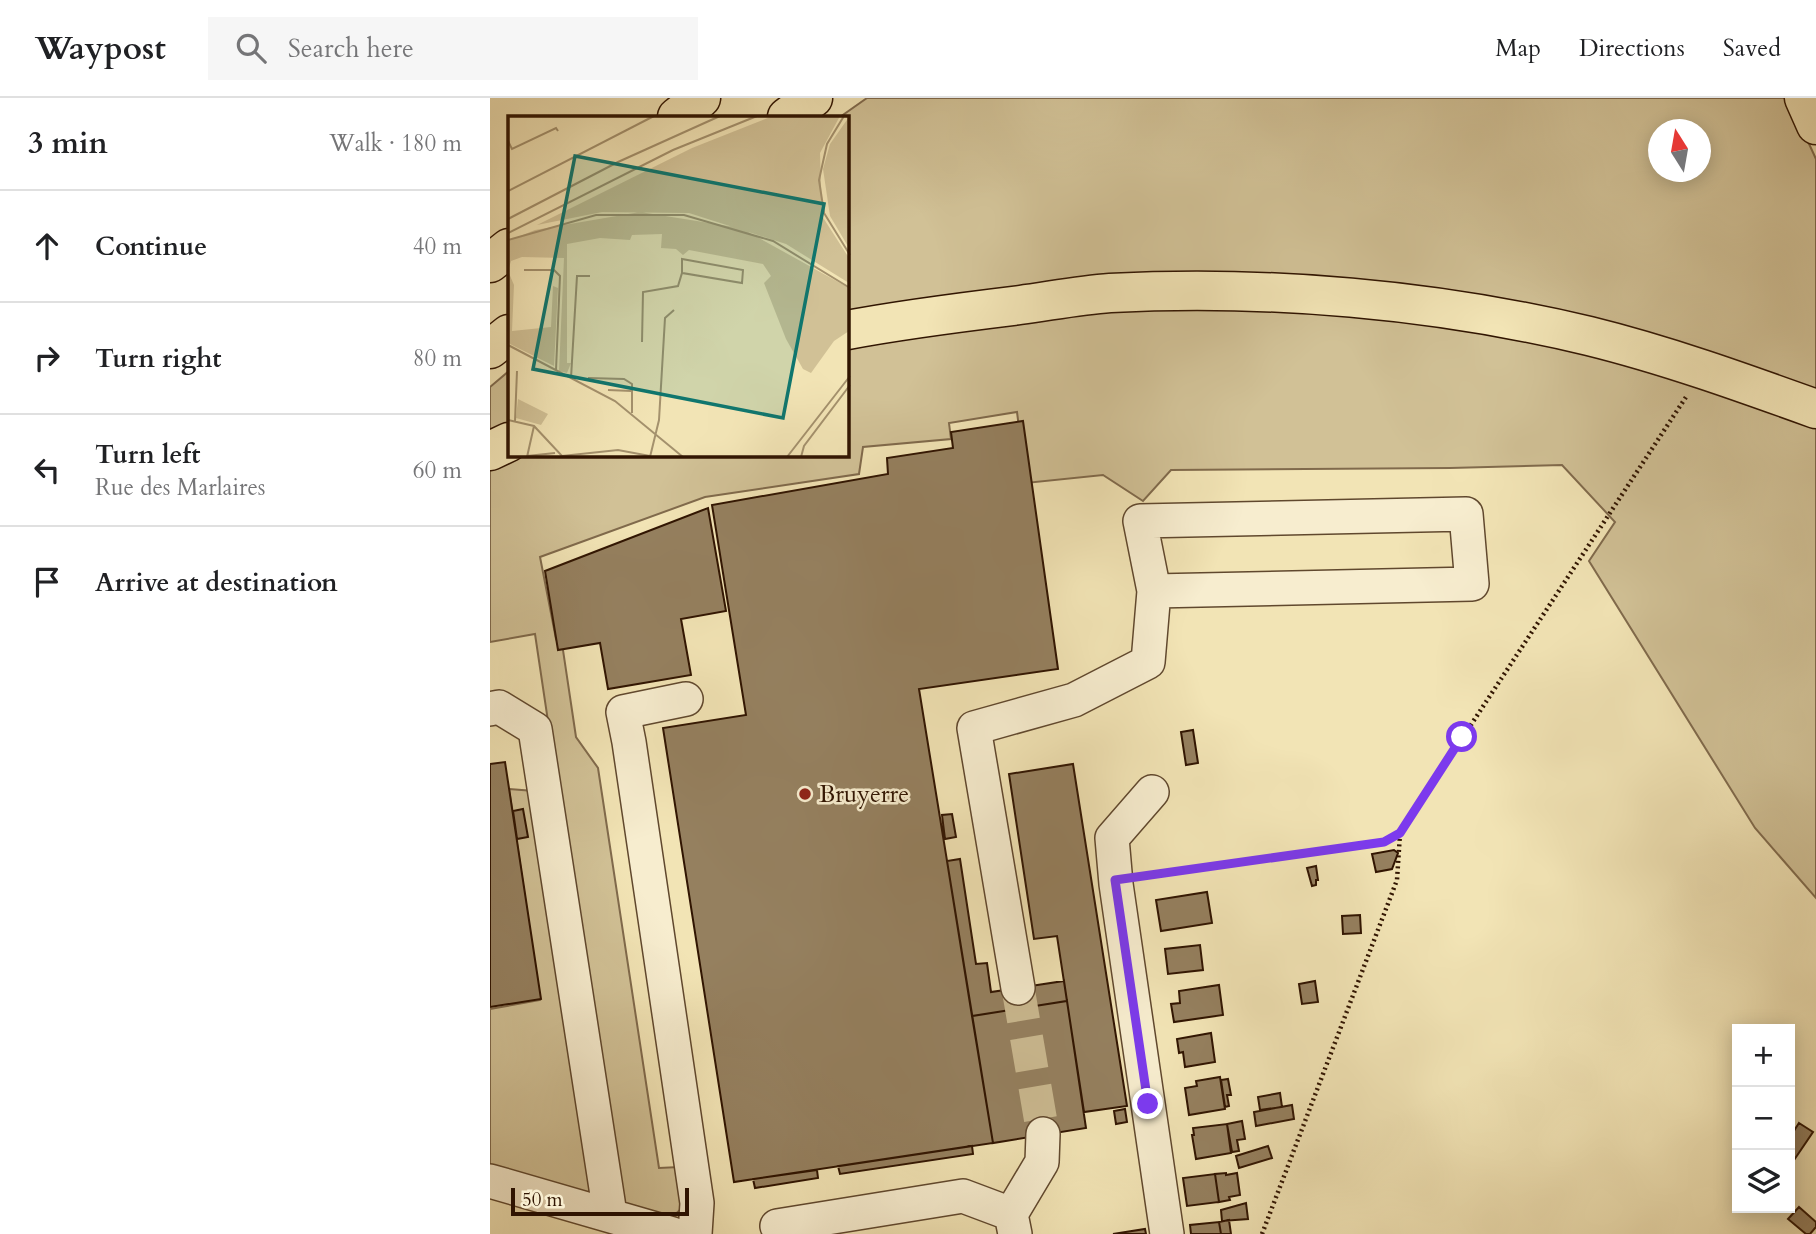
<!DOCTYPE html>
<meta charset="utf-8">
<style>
:root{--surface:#fff;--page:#f6f6f6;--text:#202124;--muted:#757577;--line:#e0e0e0}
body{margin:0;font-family:Cardo,serif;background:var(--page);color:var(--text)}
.controls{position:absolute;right:21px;bottom:21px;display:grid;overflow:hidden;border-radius:0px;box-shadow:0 4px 18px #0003}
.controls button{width:63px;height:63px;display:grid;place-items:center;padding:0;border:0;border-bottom:2px solid var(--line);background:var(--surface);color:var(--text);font:35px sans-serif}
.compass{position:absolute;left:1158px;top:21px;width:63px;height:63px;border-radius:50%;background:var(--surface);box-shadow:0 4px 18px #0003;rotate:349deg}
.scale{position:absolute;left:21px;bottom:18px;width:178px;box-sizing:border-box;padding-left:7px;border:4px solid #301401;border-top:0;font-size:19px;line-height:24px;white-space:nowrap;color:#301401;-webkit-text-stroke:5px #f7edcf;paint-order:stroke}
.stop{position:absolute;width:21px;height:21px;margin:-16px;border:5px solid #7c3aed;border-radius:50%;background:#fff}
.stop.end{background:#7c3aed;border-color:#fff;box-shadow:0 2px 7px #0008}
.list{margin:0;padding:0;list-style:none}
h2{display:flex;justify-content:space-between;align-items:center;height:91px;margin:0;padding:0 28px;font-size:30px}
h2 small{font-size:23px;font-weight:400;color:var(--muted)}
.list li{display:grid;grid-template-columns:46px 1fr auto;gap:21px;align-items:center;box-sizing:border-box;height:112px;padding:0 28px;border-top:2px solid var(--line)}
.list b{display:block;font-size:26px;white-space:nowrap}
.list p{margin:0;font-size:23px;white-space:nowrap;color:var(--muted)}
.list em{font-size:23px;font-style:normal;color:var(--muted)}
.icon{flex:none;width:38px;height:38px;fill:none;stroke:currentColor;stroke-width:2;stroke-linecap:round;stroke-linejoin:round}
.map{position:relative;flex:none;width:1326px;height:1136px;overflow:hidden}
header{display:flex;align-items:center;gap:42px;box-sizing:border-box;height:98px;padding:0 35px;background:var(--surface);border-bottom:2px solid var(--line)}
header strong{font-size:33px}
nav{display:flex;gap:38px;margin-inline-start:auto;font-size:24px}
.search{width:490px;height:63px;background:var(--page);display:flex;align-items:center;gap:18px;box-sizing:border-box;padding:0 24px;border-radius:0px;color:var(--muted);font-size:26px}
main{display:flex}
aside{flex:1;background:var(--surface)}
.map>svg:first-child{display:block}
.green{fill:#d1c196;stroke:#806a4c;stroke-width:2;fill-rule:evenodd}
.building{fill:#95805f;stroke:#301401;stroke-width:2}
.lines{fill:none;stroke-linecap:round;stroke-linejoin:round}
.minor-tunnel{stroke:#cbba91;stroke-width:33;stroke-dasharray:33 17;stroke-linecap:butt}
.minor-casing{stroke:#60482e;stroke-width:36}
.highway-casing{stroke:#301401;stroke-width:41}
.path{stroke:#301401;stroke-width:4.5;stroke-dasharray:2 3.5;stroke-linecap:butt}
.minor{stroke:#f7edcf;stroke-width:33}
.highway{stroke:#f2e4b5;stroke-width:38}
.route{stroke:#7c3aed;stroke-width:9}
.poi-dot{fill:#8f2418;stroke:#f7edcf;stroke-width:2.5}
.labels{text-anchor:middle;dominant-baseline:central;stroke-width:5;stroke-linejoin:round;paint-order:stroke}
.poi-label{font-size:24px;fill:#301401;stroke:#f7edcf;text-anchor:start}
.inset-road{fill:none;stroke:#a4916d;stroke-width:2}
.view{fill:#0f766e;fill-opacity:0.15;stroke:#0f766e;stroke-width:3.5}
.inset-edge{fill:none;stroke:#301401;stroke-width:3.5}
</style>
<header>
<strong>Waypost</strong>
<div class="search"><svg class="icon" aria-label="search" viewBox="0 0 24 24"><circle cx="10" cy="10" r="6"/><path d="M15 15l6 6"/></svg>Search here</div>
<nav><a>Map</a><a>Directions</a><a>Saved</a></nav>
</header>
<main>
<aside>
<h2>3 min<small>Walk · 180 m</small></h2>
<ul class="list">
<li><svg class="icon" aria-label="ahead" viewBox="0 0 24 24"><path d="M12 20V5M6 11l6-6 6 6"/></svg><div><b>Continue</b></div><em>40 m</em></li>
<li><svg class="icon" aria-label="right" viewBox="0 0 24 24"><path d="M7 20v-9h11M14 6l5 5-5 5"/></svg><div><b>Turn right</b></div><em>80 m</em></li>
<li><svg class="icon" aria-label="left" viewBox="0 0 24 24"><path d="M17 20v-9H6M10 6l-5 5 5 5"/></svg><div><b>Turn left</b><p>Rue des Marlaires</p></div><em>60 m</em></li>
<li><svg class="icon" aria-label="arrive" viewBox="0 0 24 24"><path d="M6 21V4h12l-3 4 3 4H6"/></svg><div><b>Arrive at destination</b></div></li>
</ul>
</aside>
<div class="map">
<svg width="1326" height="1136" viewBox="0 0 1326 1136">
<rect width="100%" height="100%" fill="#f2e4b5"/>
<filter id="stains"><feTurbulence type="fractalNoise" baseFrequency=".00286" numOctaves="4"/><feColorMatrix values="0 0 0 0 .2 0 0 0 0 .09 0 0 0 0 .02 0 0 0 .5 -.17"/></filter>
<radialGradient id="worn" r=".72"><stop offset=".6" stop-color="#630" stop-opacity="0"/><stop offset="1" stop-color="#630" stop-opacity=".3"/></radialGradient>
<path class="green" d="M377,0H1298L1326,61V294L815,182L357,221V19H350ZM1168,32H1210V74H1168Z
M653,195L923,207L1326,311V800L1265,730L1099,463L1125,424L1072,367L960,370L681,372L653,403L613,377L536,385L527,314L459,325L461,341L373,349L369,376L215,399L50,459L66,541L73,552L86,639L108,670L169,1070L189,1069L192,1110L177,1124L132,1120L45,536L0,544V363L19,357H357V234Z
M19,273V333L0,341V289Z
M19,691L44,693L104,1100L0,1070V911L50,902Z"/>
<path class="building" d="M533,323L568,571L429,591L503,1045L244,1084L173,630L256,617L222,407L398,376L397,360L463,350L461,334Z
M218,410L236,513L191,521L201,577L118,591L110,545L68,552L55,473Z
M703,632L708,665L696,667L691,634Z
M15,664L51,901L0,909V666Z
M583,666L637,1008L594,1014L567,838L544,841L519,676Z
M33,711L38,739L27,741L23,713Z
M462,716L466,739L455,741L452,717Z
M904,752L908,755L902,771L886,774L882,756Z
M470,761L486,866L497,865L501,894L574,883L577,903L482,918L457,763Z
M826,768L828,782H826V787L822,788L817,770Z
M717,794L722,825L671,833L666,802Z
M870,817L871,835L853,836L852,818Z
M710,847L713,872L678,876L675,851Z
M825,883L828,904L812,906L809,886Z
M729,887L733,917L684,924L681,906L690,905L689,893Z
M577,903L596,1030L503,1045L482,918Z
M721,935L725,964L695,969L693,954L689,955L687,941Z
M730,979L735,1011L699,1017L695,990L707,988L706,983Z
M738,981L741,997H737L739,1008L735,1009L731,982Z
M790,995L792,1009L770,1012L768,999Z
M802,1007L804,1021L766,1028L764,1014Z
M635,1011L637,1024L626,1026L624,1013Z
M752,1023L755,1041L747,1042L749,1053L742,1054L737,1026Z
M1309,1025L1323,1034L1302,1065L1300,1064V1039Z
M737,1026L741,1055L706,1061L702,1037H704L703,1030Z
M482,1048L483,1056L350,1076L348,1068Z
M778,1048L782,1060L749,1070L746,1058Z
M327,1072L328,1080L265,1090L263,1081Z
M736,1075V1077L747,1075L750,1097L739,1099L740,1102L729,1104L725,1076Z
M725,1076L729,1104L697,1108L693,1080Z
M756,1105L758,1121L732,1123L731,1112Z
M1309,1109L1326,1124V1129L1320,1136H1316L1298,1121Z
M739,1122L741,1136H731L729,1124Z
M729,1124L731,1136H701L700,1127Z
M655,1131L656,1136H623Z"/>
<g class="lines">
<path class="minor-tunnel" d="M528,890L553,1036"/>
<defs>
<path id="minor" d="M196,601L133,614L139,644L207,1105L205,1136
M0,611L9,609L45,631L120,1116
M662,694L622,740L626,786L677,1136
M528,890L484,630L584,602L658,564L664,493L982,486L976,416L650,423L664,493
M0,1083L183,1136
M521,1116L552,1064L553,1036
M287,1128L473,1098L521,1116L525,1136"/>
<path id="highway" d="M1314,0L1326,27
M187,19L211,0
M297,19L323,0
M0,165L19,150
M357,232C414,221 472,214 530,207C560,203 590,197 620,195C779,187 944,201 1099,238C1176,257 1251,284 1326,311
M0,251L19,236
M0,353L19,344"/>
</defs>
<use href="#minor" class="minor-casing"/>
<use href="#highway" class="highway-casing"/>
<path class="path" d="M653,778L894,744L910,735L1196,299
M772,1136L907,782L910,736"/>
<use href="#minor" class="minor"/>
<use href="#highway" class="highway"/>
</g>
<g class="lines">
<path class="route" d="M658,1006L625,782L894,744L910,735L972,639"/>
</g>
<circle class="poi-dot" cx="315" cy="696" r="7"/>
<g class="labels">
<g class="poi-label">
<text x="329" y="696">Bruyerre</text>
</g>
</g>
<g transform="translate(18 18)">
<rect width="341" height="341" fill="#f2e4b5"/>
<path d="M265,0H332L312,37L314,100L341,142V167L278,128L181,97L94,96L29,109L184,32ZM341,1V132L322,100L315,53L322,28ZM132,96L233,112L341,172V215L326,225L303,257L295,253L278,223L256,167L263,160L255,148L181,134L175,139L168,133L153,132L154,118L124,119L122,124L92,122L59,128V247H63L59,257L51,255L56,142L14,141L3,145L0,155V125L27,114ZM0,155L6,169L4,215L43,211L45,170L50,172L46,250L0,227ZM10,283L40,298L33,309L8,302Z" fill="#d1c196"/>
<path class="inset-road" d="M336,0L319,28L311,64L316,97L342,139M0,25L4,33L48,12L50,15M0,75L146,0M0,103L110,46L212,0M0,117L165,34L249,0M0,124L88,99H176L265,125L342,172M16,154H46L52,160L48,254M134,226L135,176L170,170L174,157L234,167L235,154L174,143V157M0,229L107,285L175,341M63,262L69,160H82M80,262L116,263L124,268V297M100,274L124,275M0,304L26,310L54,340L110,334L142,340M7,305L9,255M19,340L47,337M19,341L26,310M142,341L151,304L157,202L166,194M279,341L342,260M293,341L296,330L342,269"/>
<path class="view" d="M67,40L316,88L275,302L25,253Z"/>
<rect width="341" height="341" class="inset-edge"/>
</g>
<rect width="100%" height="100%" filter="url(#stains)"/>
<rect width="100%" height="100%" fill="url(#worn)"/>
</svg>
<div class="controls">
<button>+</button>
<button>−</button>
<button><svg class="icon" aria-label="layers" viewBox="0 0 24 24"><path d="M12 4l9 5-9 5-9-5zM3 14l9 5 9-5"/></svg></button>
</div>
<svg class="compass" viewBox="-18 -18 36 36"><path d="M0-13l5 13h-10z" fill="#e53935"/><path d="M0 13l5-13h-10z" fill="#757577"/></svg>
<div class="scale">50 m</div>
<div class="stop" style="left:972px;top:639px"></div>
<div class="stop end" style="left:658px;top:1006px"></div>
</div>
</main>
